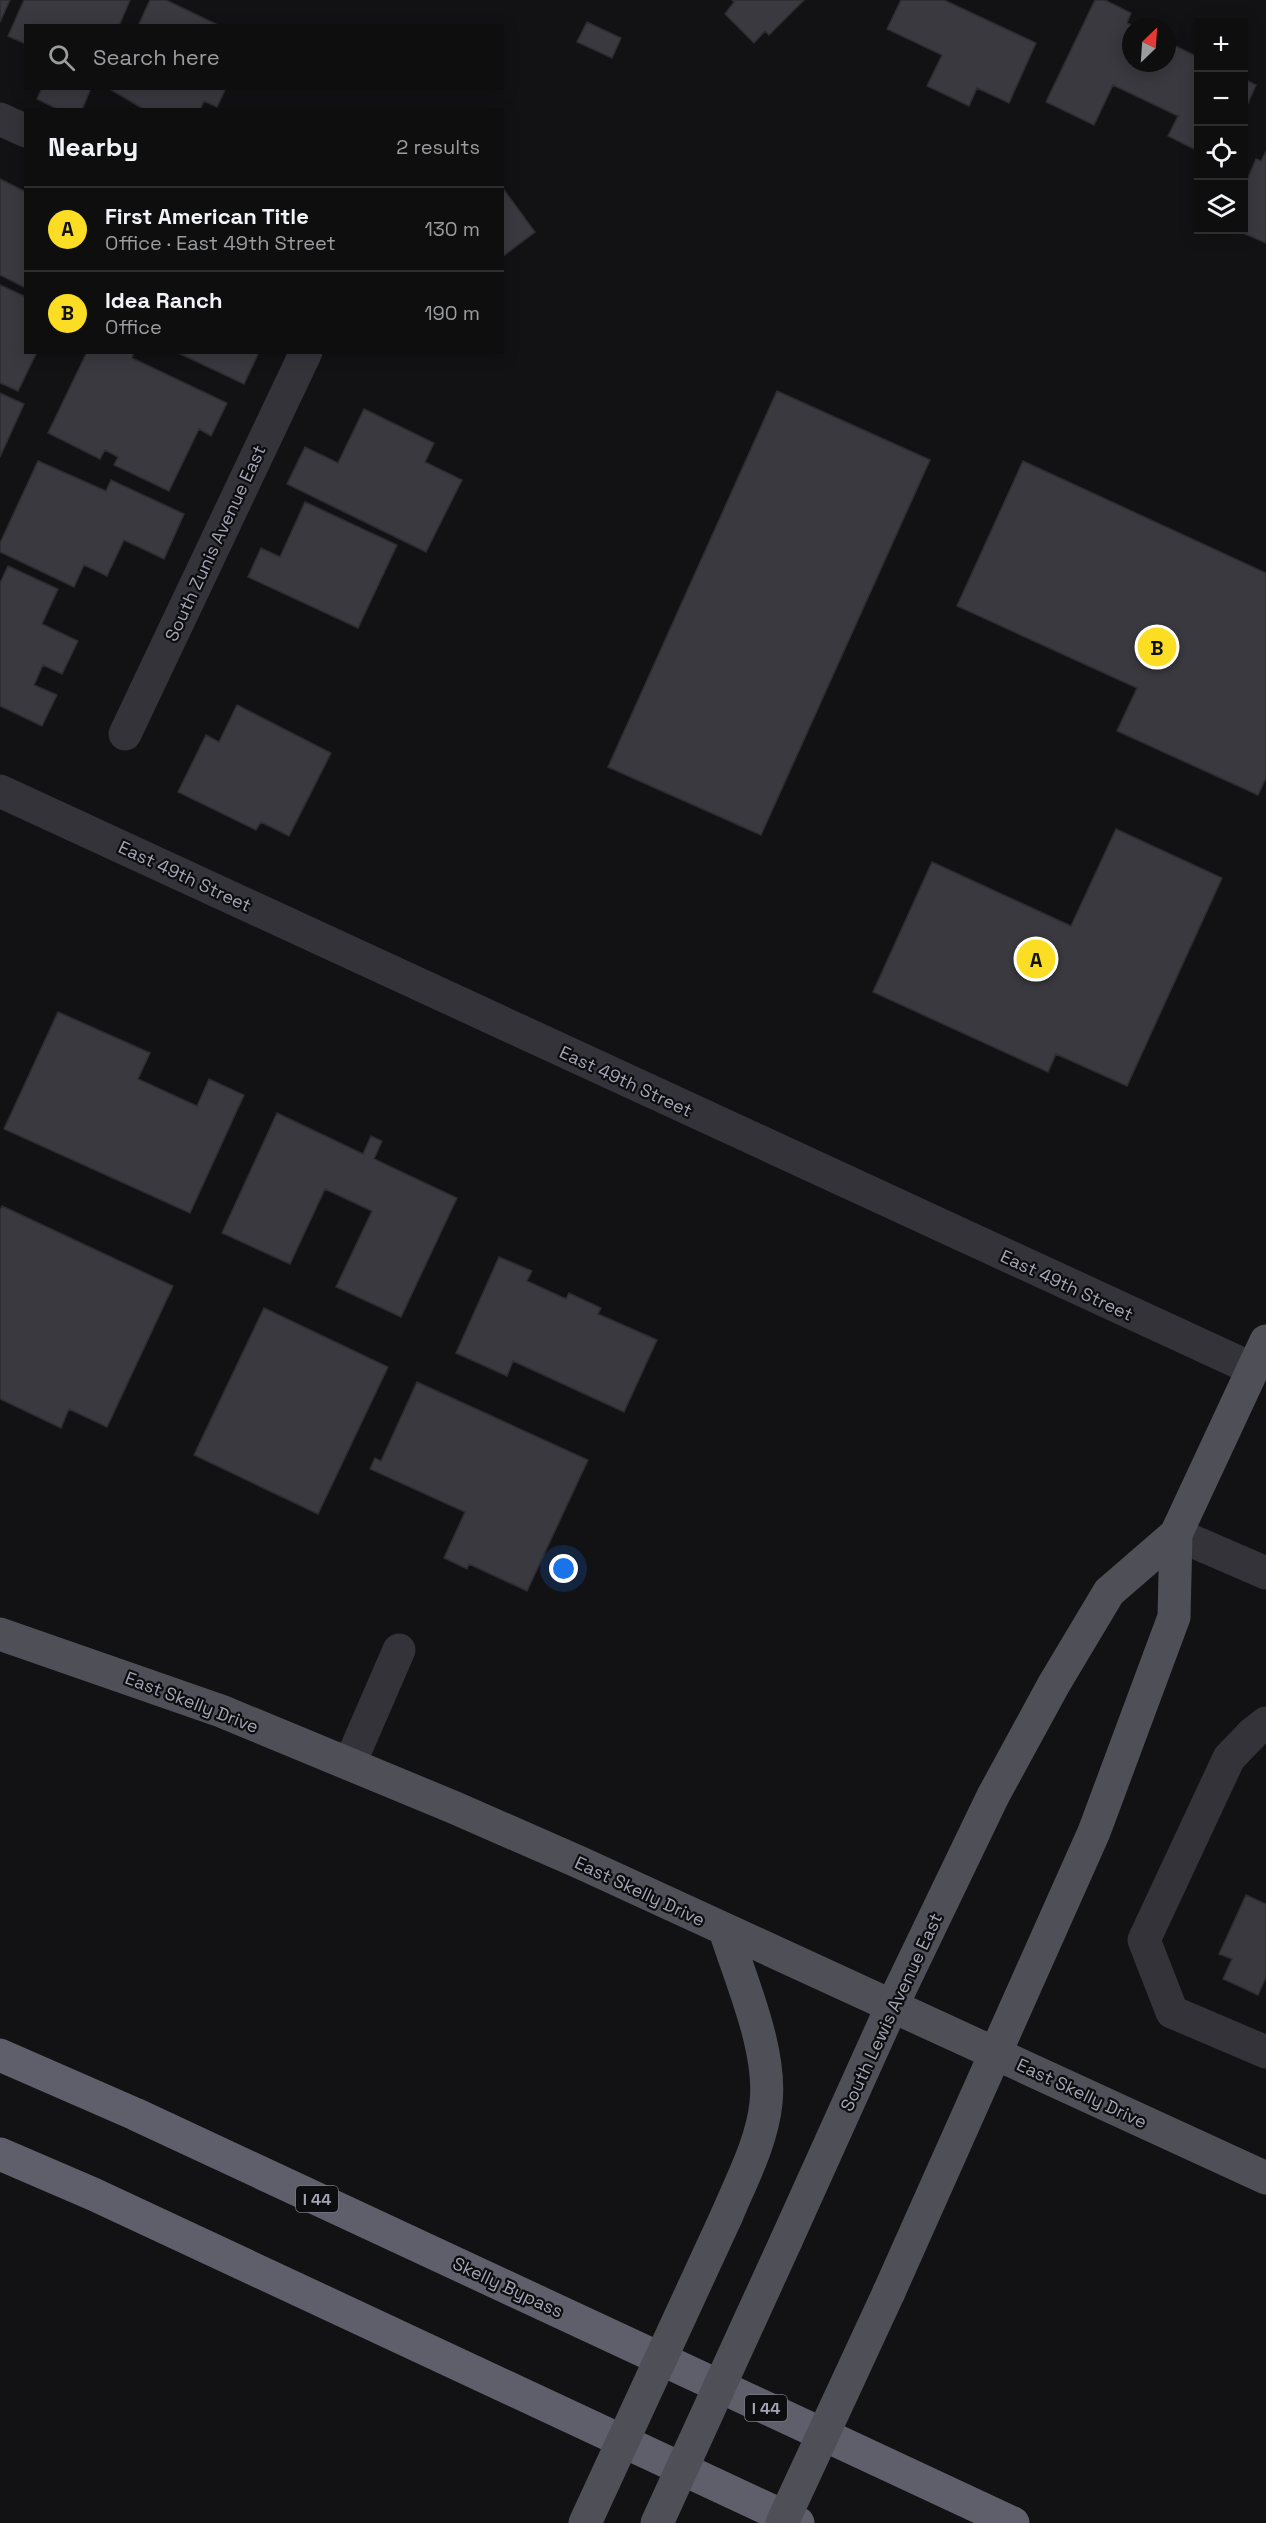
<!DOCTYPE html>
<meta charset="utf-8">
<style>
:root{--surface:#0e0e0f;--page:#1c1c1d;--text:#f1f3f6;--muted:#9b9c9e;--line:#2e2e2f;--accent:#fbde23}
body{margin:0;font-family:"Space Grotesk",sans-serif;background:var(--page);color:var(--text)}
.controls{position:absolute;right:18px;top:18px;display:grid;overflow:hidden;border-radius:0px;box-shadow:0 3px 15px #0003}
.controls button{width:54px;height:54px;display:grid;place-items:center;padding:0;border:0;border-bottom:2px solid var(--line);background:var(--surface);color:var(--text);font:30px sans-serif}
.compass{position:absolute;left:1122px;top:18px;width:54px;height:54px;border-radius:50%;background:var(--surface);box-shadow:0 3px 15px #0003;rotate:25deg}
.you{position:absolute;left:564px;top:1569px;width:21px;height:21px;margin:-15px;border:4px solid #fff;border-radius:50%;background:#1a73e8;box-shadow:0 0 0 9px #1a73e833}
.badge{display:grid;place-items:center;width:39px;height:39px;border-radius:50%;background:var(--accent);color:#111;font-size:20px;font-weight:700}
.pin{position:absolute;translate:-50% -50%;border:3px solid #fff;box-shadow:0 2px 6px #0006}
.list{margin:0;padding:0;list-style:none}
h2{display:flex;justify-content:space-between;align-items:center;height:78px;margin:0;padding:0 24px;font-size:26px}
h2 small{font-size:20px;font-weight:400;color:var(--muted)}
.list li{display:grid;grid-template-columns:39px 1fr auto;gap:18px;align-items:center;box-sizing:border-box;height:84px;padding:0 24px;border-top:2px solid var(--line)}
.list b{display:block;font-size:22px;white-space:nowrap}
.list p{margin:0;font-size:20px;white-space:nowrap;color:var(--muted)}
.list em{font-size:20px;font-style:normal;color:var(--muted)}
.icon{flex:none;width:33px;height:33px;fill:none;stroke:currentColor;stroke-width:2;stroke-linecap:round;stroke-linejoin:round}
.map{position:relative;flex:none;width:1266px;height:2523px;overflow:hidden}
.search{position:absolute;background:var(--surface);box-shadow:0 3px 15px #0003;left:24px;top:24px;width:480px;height:66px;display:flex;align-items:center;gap:15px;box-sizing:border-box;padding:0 21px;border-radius:0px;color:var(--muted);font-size:22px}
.panel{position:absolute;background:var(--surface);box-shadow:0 3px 15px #0003;left:24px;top:108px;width:480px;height:246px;border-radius:0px}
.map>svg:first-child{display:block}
.building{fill:#39393f;stroke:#2d2c30;stroke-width:1.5}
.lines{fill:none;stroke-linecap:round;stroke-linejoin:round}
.minor{stroke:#333339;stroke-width:33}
.major{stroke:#4f4f58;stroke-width:33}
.highway{stroke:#5e5f6a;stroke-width:33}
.major-bridge{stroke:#4f4f58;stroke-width:33}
.labels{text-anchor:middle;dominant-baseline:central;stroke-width:4.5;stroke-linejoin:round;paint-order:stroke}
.shield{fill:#0d0d0f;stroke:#767783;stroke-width:1.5}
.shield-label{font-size:16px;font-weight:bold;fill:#a3a4b5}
.street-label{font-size:18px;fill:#a3a4b5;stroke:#0d0d0f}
</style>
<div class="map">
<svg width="1266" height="2523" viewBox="0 0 1266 2523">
<rect width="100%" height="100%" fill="#121214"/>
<path class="building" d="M0,0H10L0,22Z
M24,0H130L119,26H26V44L8,36Z
M150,0H166L220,26H138Z
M732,0H804L769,35L765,31L754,43L725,14L734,2Z
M901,0H944L1036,43L1009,103L977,88L969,106L927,86L942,55L887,29Z
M1095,0H1105L1131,13L1127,23L1135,27H1131V63H1167V42L1198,57V151L1168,136L1178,116L1113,85L1094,125L1046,102Z
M587,22L621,38L612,58L577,42Z
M1244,79L1256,85L1244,112Z
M42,88H91L82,110H59L37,99Z
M108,88H226L217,107L204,101L200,110H145Z
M1266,151V243L1236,230H1244V187L1256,159L1261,161Z
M0,179L26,192V288L0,275Z
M502,187L535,232L502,257Z
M0,285L26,297V352H37L18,391L0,383Z
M87,352H134L132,358L227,403L211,436L199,429L169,491L114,465L118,457L105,450L100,459L48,433Z
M176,352H259L244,384Z
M777,391L930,460L761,835L608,767Z
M0,393L24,404L0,457Z
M364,409L434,443L425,462L462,480L426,552L287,484L305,447L338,463Z
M38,461L106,491L111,480L184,514L164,559L124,540L107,576L84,565L74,587L0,552V543Z
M1023,461L1266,573V778L1258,795L1117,731L1137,688L957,606Z
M305,502L397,545L358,628L248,577L261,548L280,557Z
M8,566L58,589L42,624L78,641L62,674L43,665L34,685L57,695L42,726L0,706V583Z
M237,705L331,753L289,836L261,822L256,830L178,792L206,735L219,742Z
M1116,829L1222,878L1127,1086L1056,1054L1048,1072L873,992L932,862L1071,926Z
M58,1012L150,1053L138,1079L197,1106L209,1079L244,1095L190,1213L4,1129Z
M277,1113L363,1154L371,1136L382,1141L374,1159L457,1198L401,1317L336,1287L372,1211L325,1189L290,1264L222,1233Z
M2,1206L173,1286L107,1427L69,1409L61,1428L0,1399V1211Z
M499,1257L532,1271L527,1281L566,1299L569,1293L601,1308L598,1314L657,1340L624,1412L513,1361L507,1376L456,1353Z
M264,1308L388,1367L318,1514L194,1455Z
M417,1382L588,1460L527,1591L469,1564L467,1569L444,1558L465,1512L370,1469L375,1458L381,1461Z
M1246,1895L1266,1904V1977L1258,1995L1223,1979L1232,1959L1219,1954Z"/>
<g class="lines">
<path class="minor" d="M0,119L26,131
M125,734L306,352
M0,791L1253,1369
M1176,1534L1266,1573
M1266,1723L1253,1733L1229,1758L1144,1940L1172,2012L1266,2052
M350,1763L399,1650"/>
<path class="major" d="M0,1634L221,1711L453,1807L581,1863L1266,2178
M725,1930C741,1981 772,2050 766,2103C762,2142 742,2179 727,2215
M786,2241L892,2006L993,1796L1054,1684L1109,1592L1176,1534
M889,2292L1094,1832L1174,1617L1176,1534L1266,1341"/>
<path class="highway" d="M0,2055L135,2114L1013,2523
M0,2154L93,2194L798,2523"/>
<path class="major-bridge" d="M585,2523L727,2215
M657,2523L786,2241
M782,2523L889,2292"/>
</g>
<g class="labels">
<g class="shield">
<rect x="296" y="2186" width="42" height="26" rx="4.5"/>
<rect x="745" y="2395" width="42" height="26" rx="4.5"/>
</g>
<g class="shield-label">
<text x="317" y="2199">I 44</text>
<text x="766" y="2408">I 44</text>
</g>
<g class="street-label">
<text transform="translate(215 543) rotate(-65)">South Zunis Avenue East</text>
<text transform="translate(185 876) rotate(25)">East 49th Street</text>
<text transform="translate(626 1081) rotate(25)">East 49th Street</text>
<text transform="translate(1067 1285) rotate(25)">East 49th Street</text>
<text transform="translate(192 1702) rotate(21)">East Skelly Drive</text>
<text transform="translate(640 1891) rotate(25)">East Skelly Drive</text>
<text transform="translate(891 2012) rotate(-65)">South Lewis Avenue East</text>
<text transform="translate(1082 2093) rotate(25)">East Skelly Drive</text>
<text transform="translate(508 2287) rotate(25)">Skelly Bypass</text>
</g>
</g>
</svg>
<div class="controls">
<button>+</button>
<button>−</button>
<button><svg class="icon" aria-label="locate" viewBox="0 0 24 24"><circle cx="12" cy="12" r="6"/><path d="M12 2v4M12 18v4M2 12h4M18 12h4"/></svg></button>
<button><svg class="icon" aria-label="layers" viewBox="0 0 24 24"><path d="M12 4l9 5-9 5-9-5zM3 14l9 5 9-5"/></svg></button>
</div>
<svg class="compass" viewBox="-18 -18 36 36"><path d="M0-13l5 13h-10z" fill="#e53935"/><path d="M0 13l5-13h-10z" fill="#9b9c9e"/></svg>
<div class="you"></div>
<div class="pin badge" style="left:1036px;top:959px">A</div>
<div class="pin badge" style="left:1157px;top:647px">B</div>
<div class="search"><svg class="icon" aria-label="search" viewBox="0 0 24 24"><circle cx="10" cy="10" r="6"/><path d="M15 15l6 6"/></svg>Search here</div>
<section class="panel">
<h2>Nearby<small>2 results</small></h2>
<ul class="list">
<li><span class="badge">A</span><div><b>First American Title</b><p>Office · East 49th Street</p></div><em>130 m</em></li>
<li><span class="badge">B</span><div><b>Idea Ranch</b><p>Office</p></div><em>190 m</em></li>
</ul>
</section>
</div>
